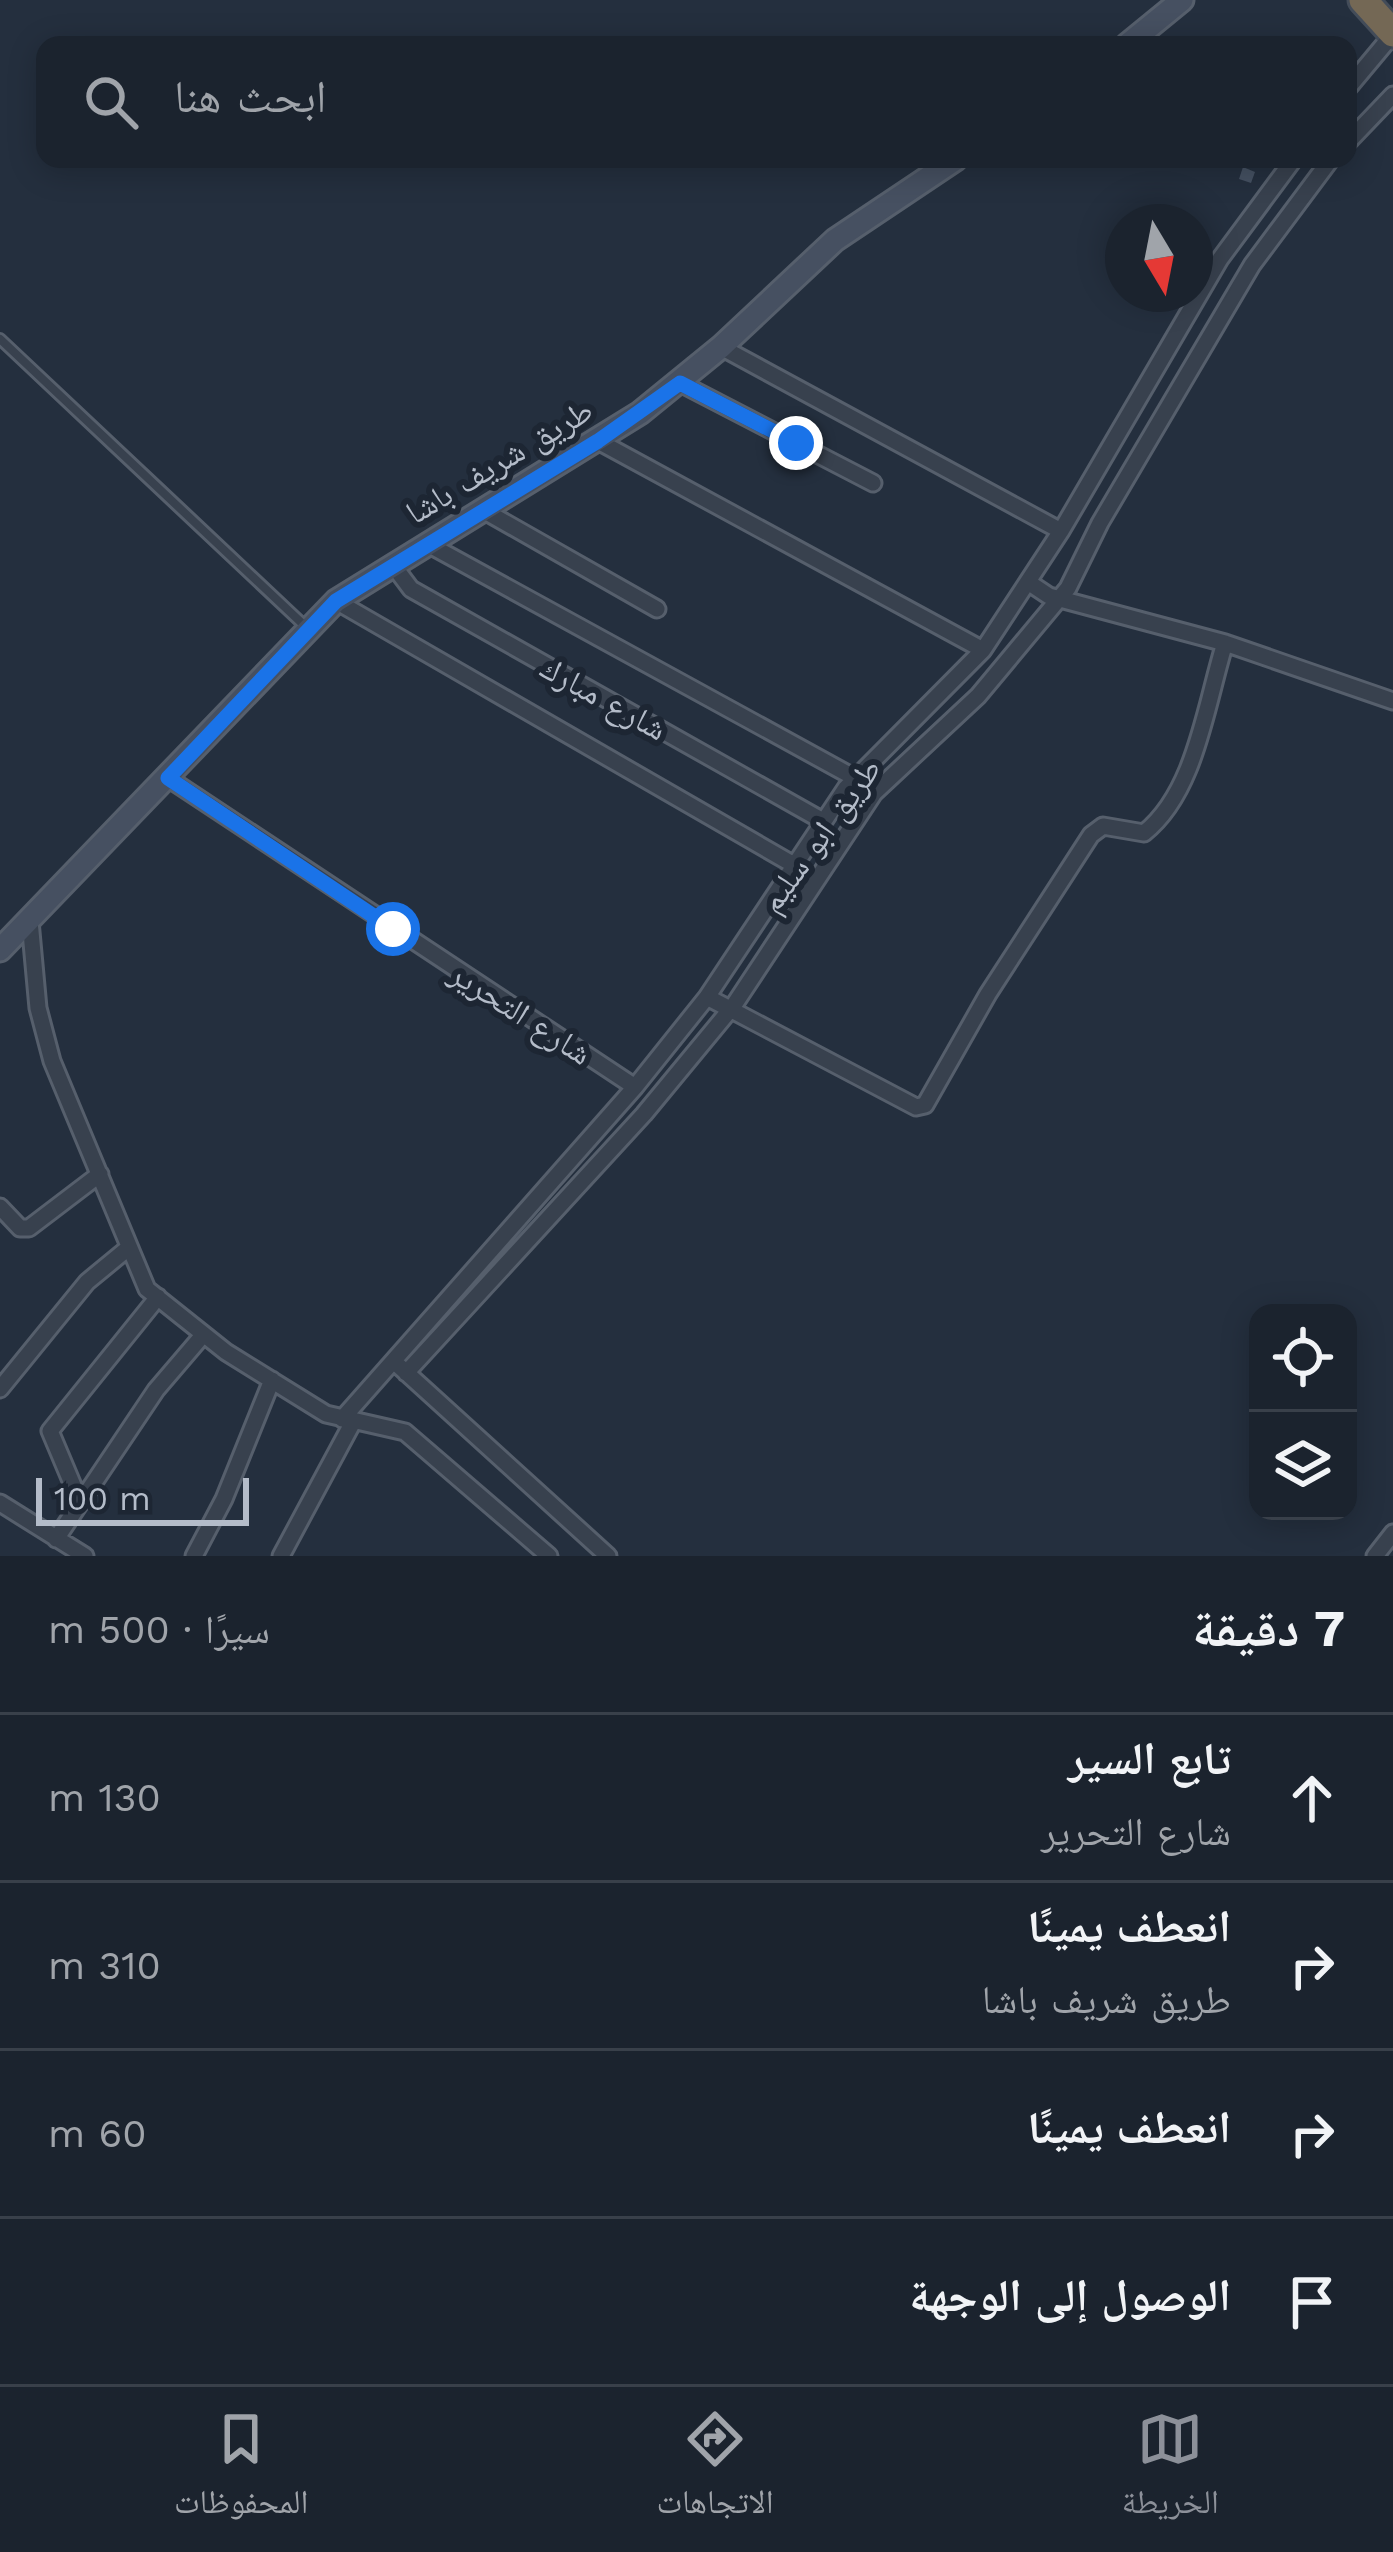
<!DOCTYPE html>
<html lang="ar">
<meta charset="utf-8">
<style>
:root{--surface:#1b232e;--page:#242b36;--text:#f1f3f6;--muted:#a0a4aa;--line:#39404a;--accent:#8c9099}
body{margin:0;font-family:"Work Sans","Noto Naskh Arabic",sans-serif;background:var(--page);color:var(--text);direction:rtl}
.controls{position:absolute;right:36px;bottom:36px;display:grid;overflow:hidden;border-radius:24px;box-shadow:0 6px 30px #0003}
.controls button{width:108px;height:108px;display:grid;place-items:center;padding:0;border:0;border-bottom:3px solid var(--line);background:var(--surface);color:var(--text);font:60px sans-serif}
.compass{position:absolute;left:1105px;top:204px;width:108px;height:108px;border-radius:50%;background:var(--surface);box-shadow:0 6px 30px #0003;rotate:170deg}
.scale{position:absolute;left:36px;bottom:30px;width:213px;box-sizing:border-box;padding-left:12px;border:6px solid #b4bcc9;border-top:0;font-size:33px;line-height:42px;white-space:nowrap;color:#b4bcc9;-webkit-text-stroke:9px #1d2633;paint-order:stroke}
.stop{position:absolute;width:36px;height:36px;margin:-27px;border:9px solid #1a73e8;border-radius:50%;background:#fff}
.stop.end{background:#1a73e8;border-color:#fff;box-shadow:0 3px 12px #0008}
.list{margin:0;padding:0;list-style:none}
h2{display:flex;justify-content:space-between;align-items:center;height:156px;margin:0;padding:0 48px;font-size:51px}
h2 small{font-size:39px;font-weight:400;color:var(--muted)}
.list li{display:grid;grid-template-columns:78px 1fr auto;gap:36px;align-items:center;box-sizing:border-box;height:168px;padding:0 48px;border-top:3px solid var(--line)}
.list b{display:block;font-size:45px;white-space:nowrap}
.list p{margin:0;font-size:39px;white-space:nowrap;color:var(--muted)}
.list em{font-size:39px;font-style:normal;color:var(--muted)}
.icon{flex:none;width:66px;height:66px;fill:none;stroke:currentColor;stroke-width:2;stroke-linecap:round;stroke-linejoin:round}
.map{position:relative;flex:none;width:1393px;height:1556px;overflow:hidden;direction:ltr}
.search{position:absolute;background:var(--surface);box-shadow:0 6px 30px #0003;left:36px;right:36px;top:36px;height:132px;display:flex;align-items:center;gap:30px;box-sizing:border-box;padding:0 42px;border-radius:24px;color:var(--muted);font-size:45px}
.sheet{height:828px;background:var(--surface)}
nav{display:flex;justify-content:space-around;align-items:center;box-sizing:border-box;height:168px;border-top:3px solid var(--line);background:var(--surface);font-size:33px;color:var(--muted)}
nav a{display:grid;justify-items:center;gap:6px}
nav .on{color:var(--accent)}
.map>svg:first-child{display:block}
.building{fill:#455162}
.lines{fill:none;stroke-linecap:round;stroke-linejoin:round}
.lane-casing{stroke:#565f6c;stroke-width:14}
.street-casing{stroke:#565f6c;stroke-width:21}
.secondary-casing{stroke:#565f6c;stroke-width:27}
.highway-casing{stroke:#434c59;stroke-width:33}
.lane{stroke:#38414e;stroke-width:8}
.street{stroke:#38414e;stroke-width:15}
.secondary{stroke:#465061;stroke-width:21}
.highway{stroke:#746855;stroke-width:27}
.route{stroke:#1a73e8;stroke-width:15}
.labels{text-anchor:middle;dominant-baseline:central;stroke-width:12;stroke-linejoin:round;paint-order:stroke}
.street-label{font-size:33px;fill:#b4bcc9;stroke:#1d2633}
</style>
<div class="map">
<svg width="1393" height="1556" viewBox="0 0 1393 1556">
<rect width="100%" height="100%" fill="#242f3e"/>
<path class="building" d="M1243,167L1255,172L1251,183L1239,179Z"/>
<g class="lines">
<defs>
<path id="lane" d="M0,339L307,628"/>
<path id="street" d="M1348,88L1393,34
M1348,142L1393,95
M721,347L1061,531
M680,383L873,483
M598,441L983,650
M483,510L657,609
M426,543L855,778
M393,565L411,589L823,821
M1028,582L1049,596L1225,643L1393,701
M336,601L794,865
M168,778L635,1087
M30,921L38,1008L52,1061L147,1289L226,1352L326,1414L405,1432L549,1556
M707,997L916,1107L925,1105L988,994L1091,835L1103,826L1144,833C1196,792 1206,703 1225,643
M0,1207L20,1228H29L100,1174
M399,1366L608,1556
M406,1373L644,1114L734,1005L874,793L978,696L1068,588L1100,523L1252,265L1331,159
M0,1389L87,1282L127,1249
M342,1419L635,1087L707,997L846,788L983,650L1061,531L1220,259L1294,159
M85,1498L74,1488L50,1431L158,1297
M0,1503L85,1556
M56,1539L156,1390L203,1335
M194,1556L224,1499L272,1380
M281,1556L353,1422
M1375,1556L1393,1533"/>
<path id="secondary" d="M1127,45L1182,0
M0,950L336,601L640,413L721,347L835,240L956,159"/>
<path id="highway" d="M1363,0L1393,33"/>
</defs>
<use href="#lane" class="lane-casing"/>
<use href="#street" class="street-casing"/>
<use href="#secondary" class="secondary-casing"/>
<use href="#highway" class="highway-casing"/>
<use href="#lane" class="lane"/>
<use href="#street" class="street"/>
<use href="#secondary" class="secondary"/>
<use href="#highway" class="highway"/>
</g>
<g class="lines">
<path class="route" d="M393,929L168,778L336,601L598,441L680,383L796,443"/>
</g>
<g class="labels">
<g class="street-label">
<text transform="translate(499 461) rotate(-31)">طريق شريف باشا</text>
<text transform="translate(604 698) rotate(29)">شارع مبارك</text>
<text transform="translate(820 835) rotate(-54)">طريق ابو سليم</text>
<text transform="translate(521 1013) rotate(33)">شارع التحرير</text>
</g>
</g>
</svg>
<div class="controls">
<button><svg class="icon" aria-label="locate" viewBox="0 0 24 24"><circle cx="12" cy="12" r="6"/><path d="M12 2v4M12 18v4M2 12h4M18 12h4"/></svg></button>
<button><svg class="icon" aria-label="layers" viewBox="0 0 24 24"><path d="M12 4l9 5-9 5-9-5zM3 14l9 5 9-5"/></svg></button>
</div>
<svg class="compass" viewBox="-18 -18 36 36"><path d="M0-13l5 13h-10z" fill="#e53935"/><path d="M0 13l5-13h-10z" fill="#a0a4aa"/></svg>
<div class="scale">100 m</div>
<div class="stop" style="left:393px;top:929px"></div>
<div class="stop end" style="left:796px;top:443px"></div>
<div class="search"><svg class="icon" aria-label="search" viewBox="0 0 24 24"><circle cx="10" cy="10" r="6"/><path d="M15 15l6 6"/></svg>ابحث هنا</div>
</div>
<section class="sheet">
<h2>7 دقيقة<small>سيرًا · 500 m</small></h2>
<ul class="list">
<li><svg class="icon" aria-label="ahead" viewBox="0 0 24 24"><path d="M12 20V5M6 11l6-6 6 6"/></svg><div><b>تابع السير</b><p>شارع التحرير</p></div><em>130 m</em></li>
<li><svg class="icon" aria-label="right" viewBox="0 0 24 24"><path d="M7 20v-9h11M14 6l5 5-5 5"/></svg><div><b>انعطف يمينًا</b><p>طريق شريف باشا</p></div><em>310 m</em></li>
<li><svg class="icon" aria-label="right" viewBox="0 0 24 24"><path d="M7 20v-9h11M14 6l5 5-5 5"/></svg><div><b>انعطف يمينًا</b></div><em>60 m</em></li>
<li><svg class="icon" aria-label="arrive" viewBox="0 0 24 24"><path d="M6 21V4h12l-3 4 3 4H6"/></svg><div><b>الوصول إلى الوجهة</b></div></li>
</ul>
</section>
<nav>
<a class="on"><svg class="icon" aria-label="map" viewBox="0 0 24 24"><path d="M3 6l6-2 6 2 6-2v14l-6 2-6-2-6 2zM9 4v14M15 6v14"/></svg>الخريطة</a>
<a><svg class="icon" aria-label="directions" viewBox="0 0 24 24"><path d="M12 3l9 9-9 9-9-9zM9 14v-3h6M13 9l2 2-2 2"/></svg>الاتجاهات</a>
<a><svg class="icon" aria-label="saved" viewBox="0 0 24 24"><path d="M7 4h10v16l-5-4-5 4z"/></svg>المحفوظات</a>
</nav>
